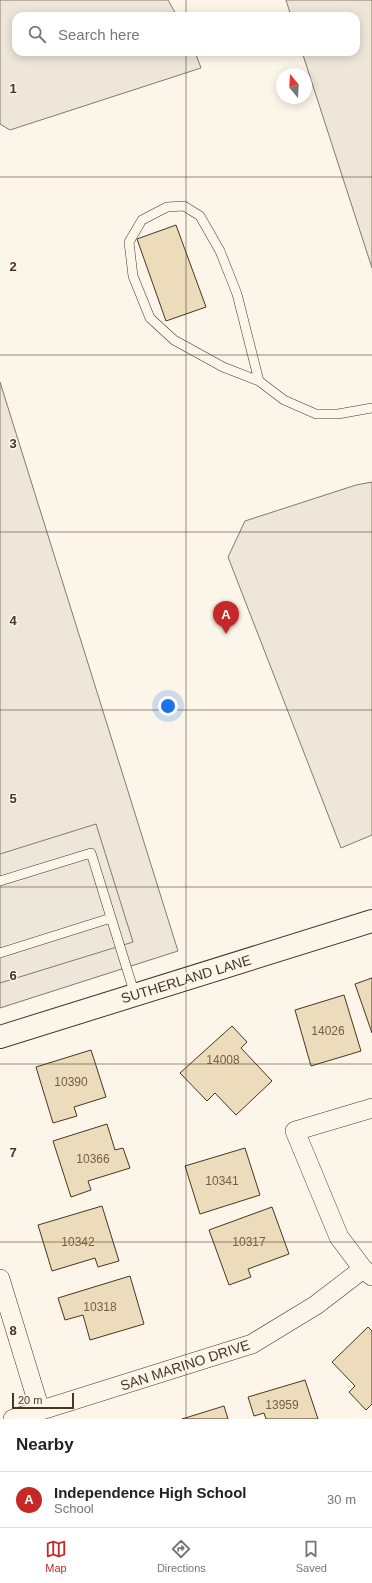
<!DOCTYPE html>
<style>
:root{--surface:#fff;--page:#f6f6f6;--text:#222;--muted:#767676;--line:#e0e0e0;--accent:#c62828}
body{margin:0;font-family:Arial,sans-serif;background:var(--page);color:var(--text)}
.compass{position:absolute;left:276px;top:68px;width:36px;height:36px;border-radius:50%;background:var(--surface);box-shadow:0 2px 10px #0003;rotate:342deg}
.scale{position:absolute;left:12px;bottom:10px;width:62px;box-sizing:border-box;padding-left:4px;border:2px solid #4a3520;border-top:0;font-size:11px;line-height:14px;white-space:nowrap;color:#4a3520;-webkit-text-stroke:3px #fbf6e9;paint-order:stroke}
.you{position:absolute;left:168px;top:706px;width:14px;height:14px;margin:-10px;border:3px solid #fff;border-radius:50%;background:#1a73e8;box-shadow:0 0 0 6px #1a73e833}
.badge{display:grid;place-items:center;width:26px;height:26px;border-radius:50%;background:var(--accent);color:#fff;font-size:13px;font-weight:700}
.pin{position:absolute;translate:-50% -33px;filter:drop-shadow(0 1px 2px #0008)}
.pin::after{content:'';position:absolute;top:21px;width:14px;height:12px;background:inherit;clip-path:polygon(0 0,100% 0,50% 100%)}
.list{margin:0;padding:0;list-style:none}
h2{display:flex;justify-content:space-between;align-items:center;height:52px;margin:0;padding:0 16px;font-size:17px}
h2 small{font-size:13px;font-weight:400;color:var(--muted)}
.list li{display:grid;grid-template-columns:26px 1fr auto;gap:12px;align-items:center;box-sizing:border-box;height:56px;padding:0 16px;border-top:1px solid var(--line)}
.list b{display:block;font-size:15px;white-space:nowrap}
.list p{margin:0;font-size:13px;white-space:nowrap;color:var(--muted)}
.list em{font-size:13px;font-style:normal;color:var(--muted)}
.icon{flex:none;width:22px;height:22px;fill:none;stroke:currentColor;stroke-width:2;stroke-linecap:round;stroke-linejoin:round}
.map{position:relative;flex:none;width:372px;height:1419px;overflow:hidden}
.search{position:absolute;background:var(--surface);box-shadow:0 2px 10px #0003;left:12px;right:12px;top:12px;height:44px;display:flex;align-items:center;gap:10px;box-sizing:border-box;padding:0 14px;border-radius:12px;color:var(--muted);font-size:15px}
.sheet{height:108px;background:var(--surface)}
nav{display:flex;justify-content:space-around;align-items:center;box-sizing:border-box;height:56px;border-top:1px solid var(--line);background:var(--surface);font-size:11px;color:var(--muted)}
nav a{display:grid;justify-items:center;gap:2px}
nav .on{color:var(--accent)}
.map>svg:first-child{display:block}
.green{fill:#ede6d9;stroke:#887966}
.parking{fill:#ede7d9;stroke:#887966}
.building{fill:#ecdcbc;stroke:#4a3520}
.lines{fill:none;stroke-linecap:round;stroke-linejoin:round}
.lane-casing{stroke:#4a3520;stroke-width:10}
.street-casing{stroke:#4a3520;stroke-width:20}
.secondary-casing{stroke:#4a3520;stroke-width:24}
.lane{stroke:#fbf6e9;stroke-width:9}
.street{stroke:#fbf6e9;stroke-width:19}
.secondary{stroke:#fbf6e9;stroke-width:22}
.grid{fill:none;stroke:#4a3520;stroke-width:1;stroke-opacity:0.55}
.labels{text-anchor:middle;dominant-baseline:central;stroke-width:3;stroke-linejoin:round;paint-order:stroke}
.number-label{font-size:12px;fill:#725f47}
.street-label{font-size:14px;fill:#4a3520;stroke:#fbf6e9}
.grid-label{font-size:13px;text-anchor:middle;font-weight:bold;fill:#4a3520;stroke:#fbf6e9;stroke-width:3;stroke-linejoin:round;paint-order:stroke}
</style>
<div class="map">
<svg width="372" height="1419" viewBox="0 0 372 1419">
<rect width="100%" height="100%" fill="#fbf6e9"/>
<path class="green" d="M0,0H168L177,16H16V52H195L201,68L10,130L0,124Z
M286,0H372V268L302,52H356V16H291Z
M0,382L178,951L0,1008Z
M372,482V835L341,848L228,557L245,521L356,485Z"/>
<path class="parking" d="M96,824L133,942L0,983V854Z"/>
<path class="building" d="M176,225L206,307L166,321L137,239Z
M372,978V1033L355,984Z
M344,995L361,1051L311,1066L295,1010Z
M232,1026L247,1042L241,1048L272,1081L236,1115L215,1093L207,1101L180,1073Z
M91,1050L106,1097L74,1107L77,1116L53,1123L36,1067Z
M107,1124L115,1150L123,1148L130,1168L88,1181L91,1190L71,1197L53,1141Z
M245,1148L260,1195L200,1214L185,1166Z
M102,1206L119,1261L98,1267L95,1258L52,1271L38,1225Z
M272,1207L289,1254L248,1269L251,1277L229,1285L209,1230Z
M130,1276L144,1324L90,1340L83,1315L65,1320L58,1298Z
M368,1327L372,1331V1404L366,1410L349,1392L355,1386L332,1362Z
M305,1380L318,1419H266L264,1413L254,1416L248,1397Z
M224,1406L228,1419H182Z"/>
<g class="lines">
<defs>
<path id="lane" d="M259,381L237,294L220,251L200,216L184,206L167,207L142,220L129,242L133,276L150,318L174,340L223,367L259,381L284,400L316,414H338L372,408
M0,881L91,853L135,995
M0,953L111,918"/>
<path id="street" d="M372,1108L295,1131L339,1237L363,1269L372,1276
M0,1279L40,1410
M13,1419L252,1344L316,1305L363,1269"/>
<path id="secondary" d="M0,1037L372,921"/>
</defs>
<use href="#lane" class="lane-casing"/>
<use href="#street" class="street-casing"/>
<use href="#secondary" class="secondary-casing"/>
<use href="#lane" class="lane"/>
<use href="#street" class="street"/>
<use href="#secondary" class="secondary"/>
</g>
<path class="grid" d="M186,0V16M186,52V1419M0,177H372M0,355H372M0,532H372M0,710H372M0,887H372M0,1064H372M0,1242H372"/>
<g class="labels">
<g class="number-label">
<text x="328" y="1031">14026</text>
<text x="223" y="1060">14008</text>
<text x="71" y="1082">10390</text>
<text x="93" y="1159">10366</text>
<text x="222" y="1181">10341</text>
<text x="78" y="1242">10342</text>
<text x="249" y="1242">10317</text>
<text x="100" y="1307">10318</text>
<text x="282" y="1405">13959</text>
</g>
<g class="street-label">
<text transform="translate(186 979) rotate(-17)">SUTHERLAND LANE</text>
<text transform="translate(185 1365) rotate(-18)">SAN MARINO DRIVE</text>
</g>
</g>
<g class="grid-label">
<text x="13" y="93">1</text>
<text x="13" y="271">2</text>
<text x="13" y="448">3</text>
<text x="13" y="625">4</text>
<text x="13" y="803">5</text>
<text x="13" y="980">6</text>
<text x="13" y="1157">7</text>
<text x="13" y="1335">8</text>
</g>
</svg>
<svg class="compass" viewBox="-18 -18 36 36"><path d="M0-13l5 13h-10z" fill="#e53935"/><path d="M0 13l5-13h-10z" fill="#767676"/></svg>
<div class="scale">20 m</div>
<div class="you"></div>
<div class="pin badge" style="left:226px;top:634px">A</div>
<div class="search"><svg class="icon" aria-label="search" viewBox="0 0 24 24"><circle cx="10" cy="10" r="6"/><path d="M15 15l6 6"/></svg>Search here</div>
</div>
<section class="sheet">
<h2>Nearby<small></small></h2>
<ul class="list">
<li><span class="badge">A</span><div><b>Independence High School</b><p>School</p></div><em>30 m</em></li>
</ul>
</section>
<nav>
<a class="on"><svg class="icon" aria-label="map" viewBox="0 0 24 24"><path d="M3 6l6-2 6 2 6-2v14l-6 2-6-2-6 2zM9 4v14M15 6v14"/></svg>Map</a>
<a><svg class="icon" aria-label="directions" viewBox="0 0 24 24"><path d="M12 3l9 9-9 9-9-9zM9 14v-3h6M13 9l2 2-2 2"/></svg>Directions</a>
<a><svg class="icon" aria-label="saved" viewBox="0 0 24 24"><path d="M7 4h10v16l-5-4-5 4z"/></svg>Saved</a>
</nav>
